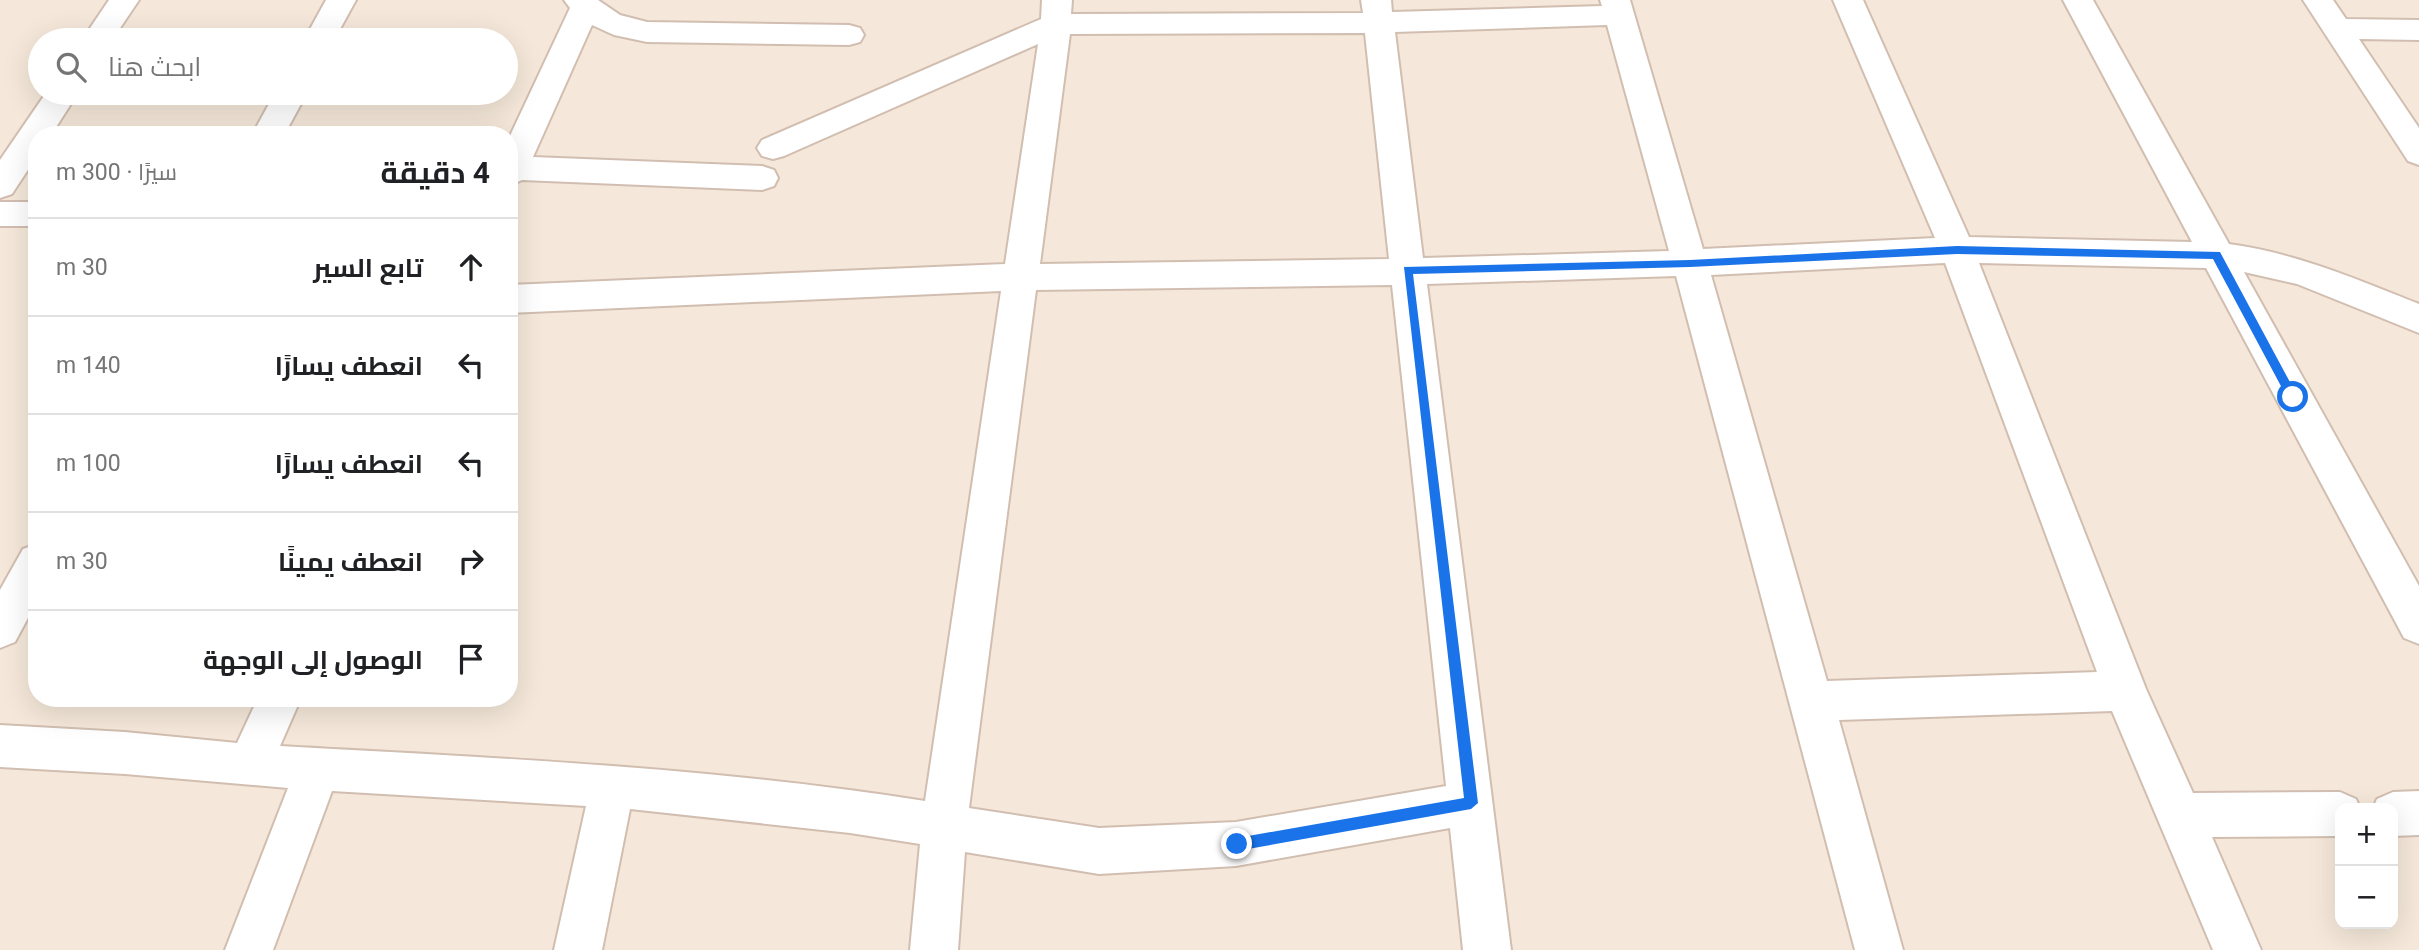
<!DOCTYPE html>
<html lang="ar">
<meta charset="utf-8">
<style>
:root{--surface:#fff;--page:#f2f2f2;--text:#202124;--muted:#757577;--line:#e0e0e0}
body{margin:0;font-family:Roboto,Cairo,sans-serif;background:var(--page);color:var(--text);direction:rtl}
.controls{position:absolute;right:21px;bottom:21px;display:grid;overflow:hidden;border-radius:14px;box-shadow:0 7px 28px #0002}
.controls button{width:63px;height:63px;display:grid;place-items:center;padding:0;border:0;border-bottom:2px solid var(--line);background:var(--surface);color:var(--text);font:35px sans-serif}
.stop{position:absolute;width:21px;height:21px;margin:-16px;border:5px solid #1a73e8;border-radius:50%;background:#fff}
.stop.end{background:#1a73e8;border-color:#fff;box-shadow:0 2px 7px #0008}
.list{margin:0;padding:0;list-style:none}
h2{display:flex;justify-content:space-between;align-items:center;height:91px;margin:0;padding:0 28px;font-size:30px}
h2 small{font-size:23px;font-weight:400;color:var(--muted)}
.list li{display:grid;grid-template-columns:46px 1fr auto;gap:21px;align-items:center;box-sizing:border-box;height:98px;padding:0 28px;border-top:2px solid var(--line)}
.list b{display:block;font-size:26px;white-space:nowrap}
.list em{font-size:23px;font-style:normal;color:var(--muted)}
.icon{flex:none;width:38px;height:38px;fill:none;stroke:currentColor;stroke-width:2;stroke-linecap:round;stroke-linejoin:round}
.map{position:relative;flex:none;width:2419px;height:950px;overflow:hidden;direction:ltr}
.search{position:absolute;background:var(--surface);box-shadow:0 7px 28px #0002;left:28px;top:28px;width:490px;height:77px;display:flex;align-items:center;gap:18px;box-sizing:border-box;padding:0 24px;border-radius:38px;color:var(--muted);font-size:26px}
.panel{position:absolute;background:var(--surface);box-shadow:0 7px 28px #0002;left:28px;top:126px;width:490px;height:581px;border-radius:28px;direction:rtl}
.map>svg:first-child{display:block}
.residential{fill:#f5e8da;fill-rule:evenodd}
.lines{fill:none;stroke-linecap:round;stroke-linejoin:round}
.minor-casing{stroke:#d1beb0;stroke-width:4}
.minor{fill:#fff;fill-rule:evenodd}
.route{fill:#1a73e8}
</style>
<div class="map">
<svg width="2419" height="950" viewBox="0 0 2419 950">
<rect width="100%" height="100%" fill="#fdf6ec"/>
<path class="residential" d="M0,0H2419V950H0ZM40,40H506V93H40ZM37,135H509V698H37ZM2340,808H2393V924H2340Z"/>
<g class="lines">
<defs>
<path id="minor" d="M109,0H139L112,40H82Z
M326,0H356L334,40H304Z
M564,0H598L620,15L647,22L849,25L860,28L864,35L860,42L849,45L647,42L614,35L592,25L533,157L762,166L774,170L778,178L774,186L762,190L522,180L509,186V138L570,8Z
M1042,0H1072L1071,14L1363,13L1361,0H1391L1392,12L1602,6L1600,0H1630L1703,249L1935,238L1833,0H1863L1969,237L2192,242L2063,0H2093L2229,244C2296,253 2356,279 2419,304V333L2297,284L2244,272L2419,586V644L2404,638L2206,268L1979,263L2146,689L2193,793L2340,792L2356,799L2360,808H2340V836L2212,837L2261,950H2213L2112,711L1839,720L1903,950H1855L1676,276L1427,284L1511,950H1463L1450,828L1236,866L1099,874L965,852L958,950H910L920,844L850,833L630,809L602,950H554L586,806L332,791L273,950H225L288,788L125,774L0,767V725L125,732L237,743L258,698H301L280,746C495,758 711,767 925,801L1001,291L509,313V285L1005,264L1038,44L784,156L773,159L762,156L757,148L762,140L1041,19ZM1607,25L1669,251L1423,258L1395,32ZM1365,33L1389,259L1040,264L1070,34ZM1945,263L2097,672L1827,681L1711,275ZM1392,285L1446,786L1236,822L1099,828L969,808L1036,290Z
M2303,0H2333L2346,19L2419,20V40L2359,39L2419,128V165L2408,161Z
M46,93H78L51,135H37V156L12,194L0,198V160Z
M275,93H307L284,135H252Z
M0,202H37V226H0Z
M37,544V601L15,642L0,648V590L23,549Z
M2419,791V835L2393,836V808H2373L2377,799L2393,792Z"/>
</defs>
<use href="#minor" class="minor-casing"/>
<use href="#minor" class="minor"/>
</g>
<path class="route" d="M1957,246L2220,252L2298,397L2293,402L2289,401L2213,259L1957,254L1690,267L1413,274L1478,803L1471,809L1237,851L1232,849L1230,844L1237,838L1464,798L1404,267L1690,260Z"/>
</svg>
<div class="controls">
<button>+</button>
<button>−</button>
</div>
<div class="stop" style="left:2293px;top:397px"></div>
<div class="stop end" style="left:1237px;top:844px"></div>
<div class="search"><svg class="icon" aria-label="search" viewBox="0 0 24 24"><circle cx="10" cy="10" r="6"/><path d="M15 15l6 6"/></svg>ابحث هنا</div>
<section class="panel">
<h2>4 دقيقة<small>سيرًا · 300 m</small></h2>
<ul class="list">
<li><svg class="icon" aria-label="ahead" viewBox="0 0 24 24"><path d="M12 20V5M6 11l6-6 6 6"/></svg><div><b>تابع السير</b></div><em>30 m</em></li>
<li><svg class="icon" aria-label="left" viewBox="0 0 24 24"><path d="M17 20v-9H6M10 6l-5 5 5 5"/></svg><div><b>انعطف يسارًا</b></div><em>140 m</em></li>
<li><svg class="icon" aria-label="left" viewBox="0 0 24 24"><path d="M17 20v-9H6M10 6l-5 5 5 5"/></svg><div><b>انعطف يسارًا</b></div><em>100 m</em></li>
<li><svg class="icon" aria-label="right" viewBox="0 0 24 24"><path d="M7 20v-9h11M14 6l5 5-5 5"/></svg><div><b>انعطف يمينًا</b></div><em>30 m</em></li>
<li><svg class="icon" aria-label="arrive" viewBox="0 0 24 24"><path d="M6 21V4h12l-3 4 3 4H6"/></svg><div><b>الوصول إلى الوجهة</b></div></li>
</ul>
</section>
</div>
